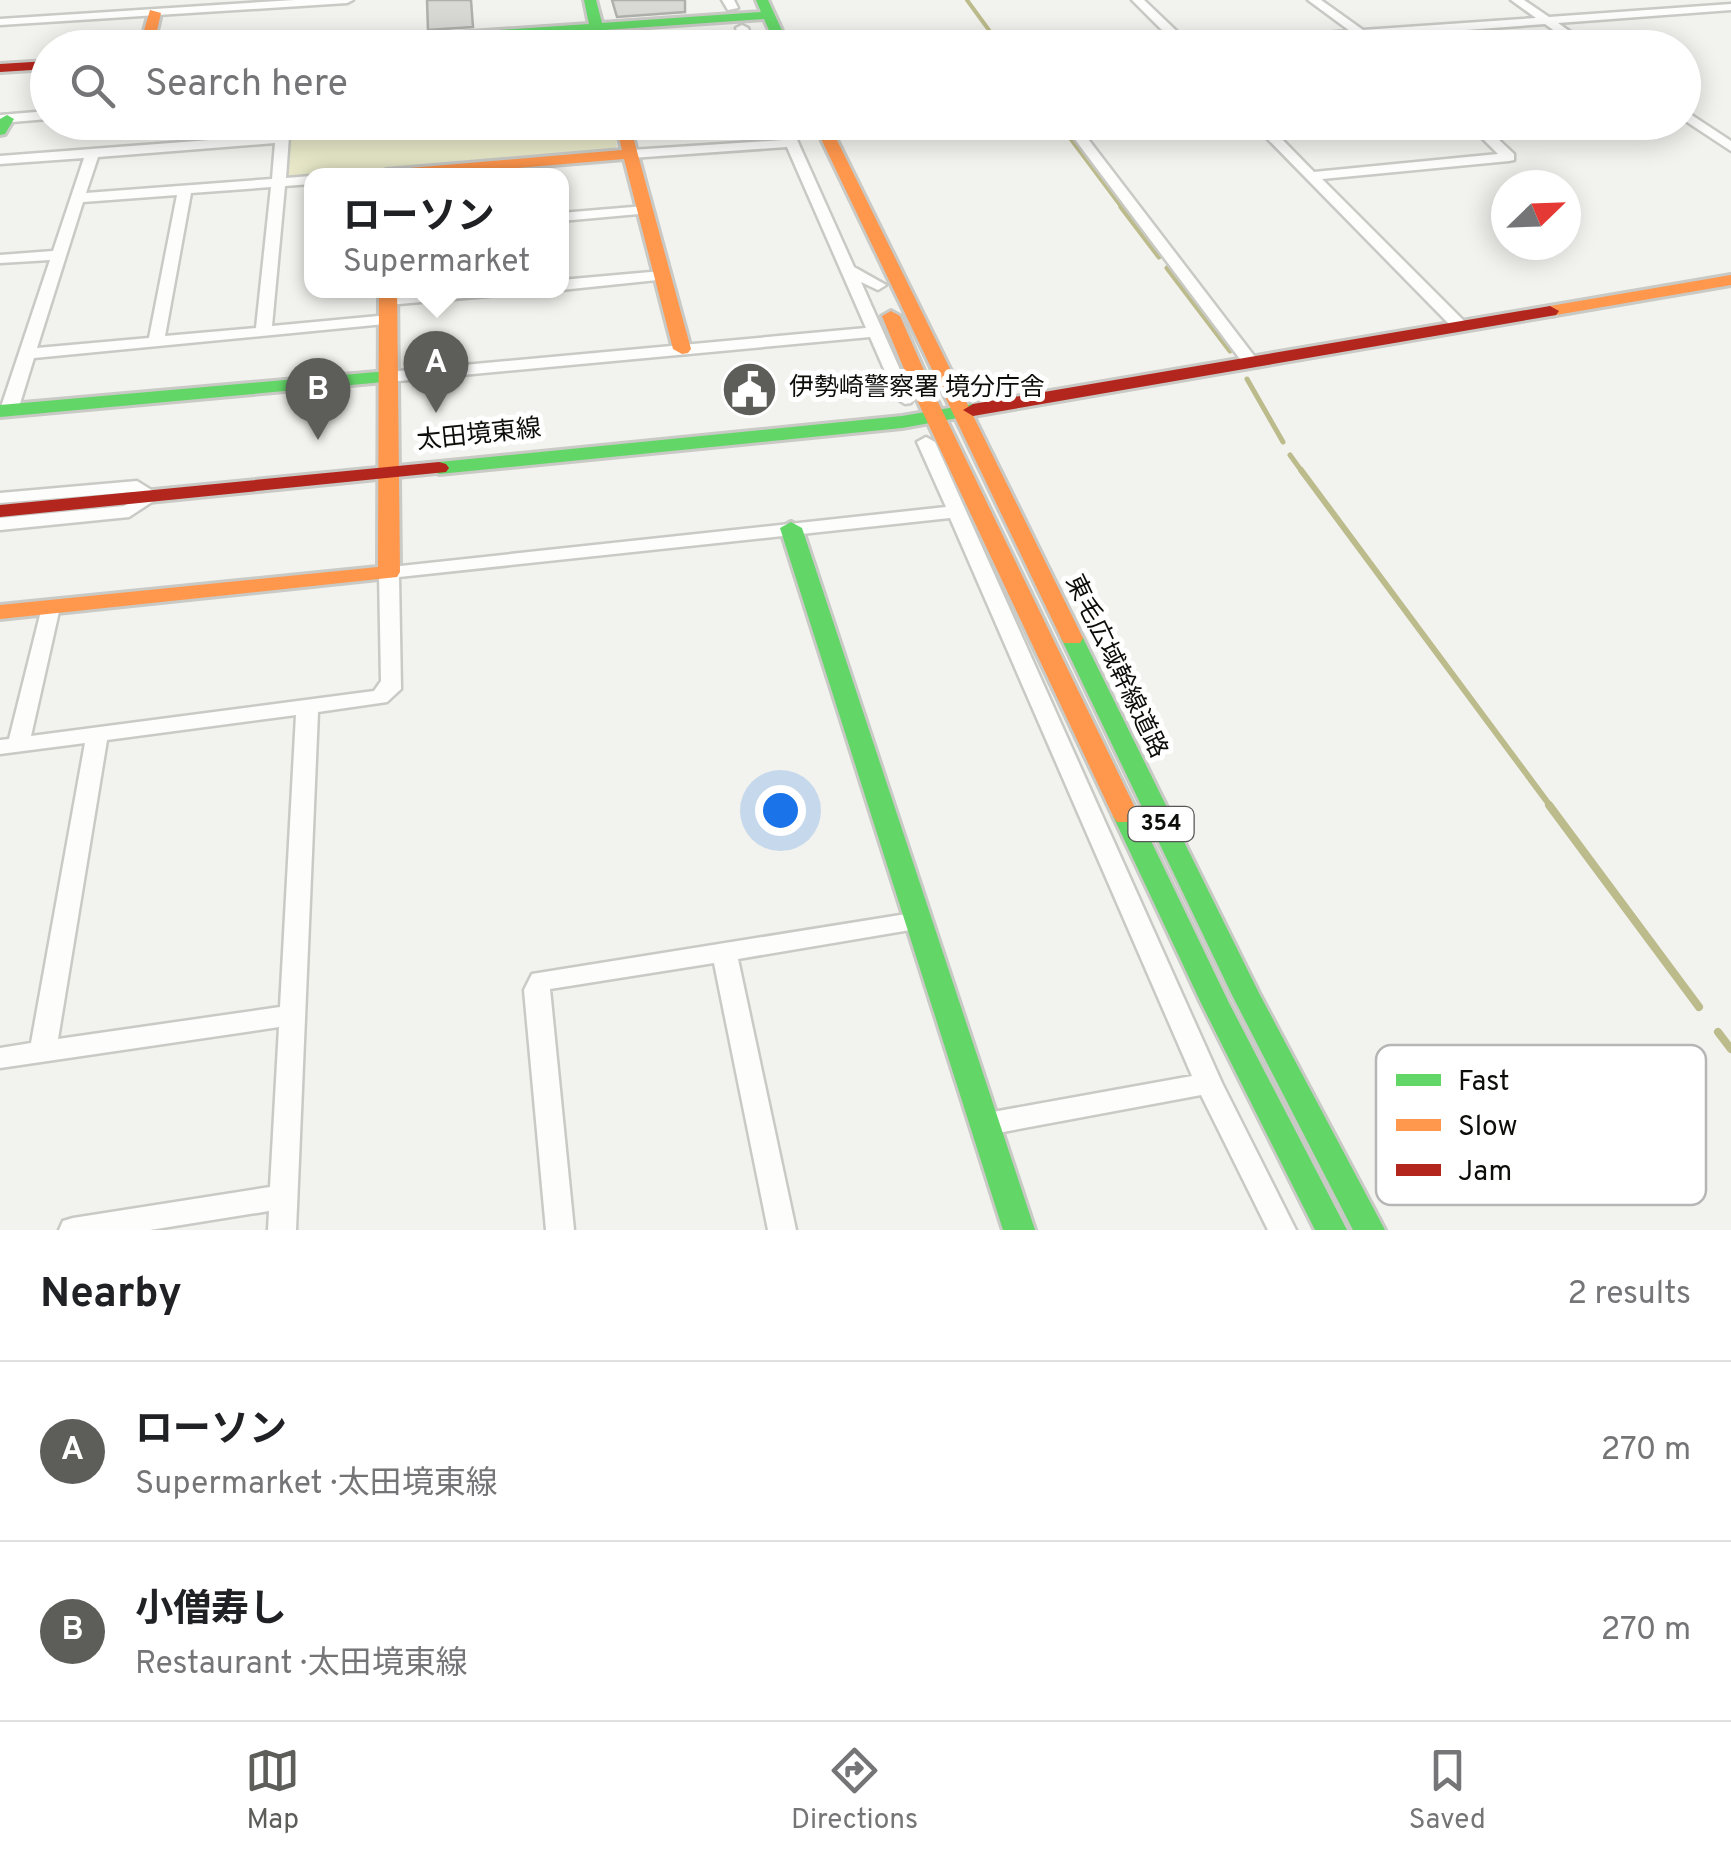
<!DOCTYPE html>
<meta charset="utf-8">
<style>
:root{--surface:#fff;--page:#f2f2f2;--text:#202124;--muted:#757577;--line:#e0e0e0;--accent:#5d5d5a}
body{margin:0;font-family:Overpass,"Noto Sans JP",sans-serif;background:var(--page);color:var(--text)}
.compass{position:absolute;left:1491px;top:170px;width:90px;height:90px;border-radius:50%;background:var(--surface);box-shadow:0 5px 25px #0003;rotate:67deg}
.you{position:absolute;left:780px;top:810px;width:35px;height:35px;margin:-25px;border:8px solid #fff;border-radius:50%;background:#1a73e8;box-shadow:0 0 0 15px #1a73e833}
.badge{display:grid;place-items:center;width:65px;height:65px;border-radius:50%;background:var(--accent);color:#fff;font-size:32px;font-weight:700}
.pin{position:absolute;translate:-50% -82px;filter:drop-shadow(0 2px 5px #0008)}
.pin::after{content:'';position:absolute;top:52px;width:35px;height:30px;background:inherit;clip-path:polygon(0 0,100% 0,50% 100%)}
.popup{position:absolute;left:304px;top:168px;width:265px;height:130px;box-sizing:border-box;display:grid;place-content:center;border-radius:20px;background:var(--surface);filter:drop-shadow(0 2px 8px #0005);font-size:32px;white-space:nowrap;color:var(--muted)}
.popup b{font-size:38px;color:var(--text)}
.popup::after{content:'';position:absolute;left:50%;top:100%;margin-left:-20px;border:20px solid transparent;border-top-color:var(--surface)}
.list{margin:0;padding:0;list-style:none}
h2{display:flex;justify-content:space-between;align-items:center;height:130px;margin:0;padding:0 40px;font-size:42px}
h2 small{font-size:32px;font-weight:400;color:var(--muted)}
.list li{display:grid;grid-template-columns:65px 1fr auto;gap:30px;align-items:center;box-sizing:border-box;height:180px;padding:0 40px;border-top:2px solid var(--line)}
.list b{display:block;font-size:38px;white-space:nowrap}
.list p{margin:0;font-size:32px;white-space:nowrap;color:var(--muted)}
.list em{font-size:32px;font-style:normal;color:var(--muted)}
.icon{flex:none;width:55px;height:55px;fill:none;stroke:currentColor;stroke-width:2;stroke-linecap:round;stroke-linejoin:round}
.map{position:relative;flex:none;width:1731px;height:1230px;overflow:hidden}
.search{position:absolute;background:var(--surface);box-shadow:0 5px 25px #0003;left:30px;right:30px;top:30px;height:110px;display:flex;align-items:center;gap:25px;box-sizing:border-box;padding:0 35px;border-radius:55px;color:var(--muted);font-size:38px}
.sheet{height:490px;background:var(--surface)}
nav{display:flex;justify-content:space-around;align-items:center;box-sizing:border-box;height:140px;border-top:2px solid var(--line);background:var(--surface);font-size:28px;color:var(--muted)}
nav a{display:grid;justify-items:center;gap:5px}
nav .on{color:var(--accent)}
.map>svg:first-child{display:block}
.green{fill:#e8e8c9}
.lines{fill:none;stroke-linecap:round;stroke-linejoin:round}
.stream-far3{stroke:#bcbb8b;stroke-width:4}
.stream-far2{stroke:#bcbb8b;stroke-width:5}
.stream-far1{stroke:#bcbb8b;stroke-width:6}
.stream{stroke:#bcbb8b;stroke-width:8}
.building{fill:#d8d8d4;stroke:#afafab;stroke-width:2.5}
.street-casing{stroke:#c9c9c5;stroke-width:5}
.fast-casing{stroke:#c9c9c5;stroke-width:6}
.slow-casing{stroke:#c9c9c5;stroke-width:6}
.jam-casing{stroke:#c9c9c5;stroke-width:6}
.street{fill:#fdfdfc;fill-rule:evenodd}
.fast{fill:#63d668;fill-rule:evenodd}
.slow{fill:#ff974d;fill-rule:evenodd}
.jam{fill:#b3261e;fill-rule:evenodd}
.labels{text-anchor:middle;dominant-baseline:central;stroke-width:10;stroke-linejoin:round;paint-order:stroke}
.shield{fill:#fff;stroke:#565654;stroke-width:2.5}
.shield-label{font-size:22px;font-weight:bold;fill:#0d0d0a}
.poi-label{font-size:25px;fill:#0d0d0a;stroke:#fff;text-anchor:start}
.street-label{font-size:25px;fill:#0d0d0a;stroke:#fff}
.key{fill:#fff;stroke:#b6b6b6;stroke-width:2.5}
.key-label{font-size:28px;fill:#0d0d0a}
</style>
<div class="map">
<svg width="1731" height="1230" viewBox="0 0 1731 1230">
<rect width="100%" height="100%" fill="#f2f2ee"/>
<path class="green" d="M291,123H611L617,146L607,151L290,179L286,178Z"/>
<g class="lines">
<path class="stream-far3" d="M967,0L1002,48
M1058,122L1123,209"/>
<path class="stream-far2" d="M1121,207L1159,257
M1167,268L1230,351
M1247,379L1283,442
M1290,455L1303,473"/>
<path class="stream-far1" d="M1301,470L1551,807"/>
<path class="stream" d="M1549,805L1699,1007
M1718,1032L1731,1049"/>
</g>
<path class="building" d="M427,0H471L473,27L428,30Z
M612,0H685V12L617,17Z"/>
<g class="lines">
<defs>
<path id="street" d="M294,0H353L347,3L0,25V19Z
M722,0H734L738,8L728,10Z
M1132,0H1144L1189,43L1350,31L1308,0H1321L1363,30L1536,18L1511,0H1524L1549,17L1731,4V10L1558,23L1593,48H1578L1545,24L1372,37L1386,48H1372L1358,38L1227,48H1180Z
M742,25L748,28L755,48H743L736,28Z
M1684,110L1731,141V151L1684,120Z
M48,111V119L0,123V115Z
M277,122H290L286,178L311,176V184L285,186L272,326L389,315L397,320L395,323L34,358L18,410L9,415L3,414L0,410L50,260L0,263V255L53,251L84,158L0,164V156L276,135ZM275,143L272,179L86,193L98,157ZM271,187L256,328L165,336L191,193ZM177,195L149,338L37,348L83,202Z
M776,122H789L854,267L886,285L878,290L861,282L913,399L911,403L905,404L897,399L870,337L388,382L380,377L388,372L866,328L787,147L631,158L624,154L631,150L783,140Z
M1062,122H1075L1258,361V367H1246Z
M1251,122H1265L1314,172L1498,154L1466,122H1480L1514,154V160L1509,161L1322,179L1467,324V330H1455Z
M645,206L652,210L650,213L561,221V213Z
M662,271L667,273V279L561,290V280Z
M442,290H505L498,295L388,305L380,300L388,295Z
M926,437L935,442L1222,1083L1296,1230H1268L1201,1095L987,1135L977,1132L973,1124L977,1116L987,1113L1192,1076L950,518L399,577L401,689L387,702L318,712L296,1230H268L269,1211L150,1230H59L63,1221L73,1218L270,1187L279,1027L0,1068V1048L31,1043L85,743L0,754V740L9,739L43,603L50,601L60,607L31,736L374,691L381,681L379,572L382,568L946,507L917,442ZM296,715L280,1007L58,1039L107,740Z
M137,481L161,496L129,517L0,530V518L124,506L140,496L133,492L0,503V493Z
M919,912L928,915L931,921L928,927L738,959L796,1230H768L714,963L550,989L574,1230H546L524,990L532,974Z"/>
<path id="fast" d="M584,0H596L602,23L761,12L756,0H768L790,48H777L764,19L604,30L609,48H595L591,31L359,48H288L294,44L589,24Z
M7,115L14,119L5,134L0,135V119Z
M388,371L395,373V381L0,417V405Z
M973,404L983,410L980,414L902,428L439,474L429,468L439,462L902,416Z
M791,522L802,528L1035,1230H1003L780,528Z
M1072,631L1083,638L1260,995L1385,1230H1353L1232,995L1061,638Z
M1126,807L1135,810L1139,816L1229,1003L1347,1230H1315L1201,1003L1113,816L1117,810Z"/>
<path id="slow" d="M150,10L161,13L153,48H139Z
M615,122H629L691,349L688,353L682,354L673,349L624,159L434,175H378L386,170L622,150Z
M813,122H828L1083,638L1080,643H1064L1061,638Z
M1731,275V285L1550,316L1541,311L1550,306Z
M379,290H397L400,572L397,577L0,619V605L378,567Z
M891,311L900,316L937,400L1139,816L1135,822H1117L1113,816L917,400L882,316Z"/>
<path id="jam" d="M48,61V69L0,72V64Z
M1550,306L1559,311L1556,315L973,416L963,410L973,404Z
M439,462L446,464L449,468L446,472L0,517V505Z"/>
</defs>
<use href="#street" class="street-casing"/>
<use href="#fast" class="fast-casing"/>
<use href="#slow" class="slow-casing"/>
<use href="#jam" class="jam-casing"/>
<use href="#street" class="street"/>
<use href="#fast" class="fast"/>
<use href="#slow" class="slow"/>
<use href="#jam" class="jam"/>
</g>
<defs>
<symbol id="civic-disc" viewBox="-11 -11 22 22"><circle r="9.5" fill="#5d5d5a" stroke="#fff"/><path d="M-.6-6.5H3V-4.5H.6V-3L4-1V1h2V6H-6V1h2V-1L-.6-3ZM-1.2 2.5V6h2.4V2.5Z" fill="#fff"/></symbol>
</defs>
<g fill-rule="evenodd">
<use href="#civic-disc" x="718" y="358" width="63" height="63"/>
</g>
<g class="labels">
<rect class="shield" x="1128.5" y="807" width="65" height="34" rx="8"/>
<g class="shield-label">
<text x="1161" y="824">354</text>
</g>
<g class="poi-label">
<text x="789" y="389">伊勢崎警察署 境分庁舎</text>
</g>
<g class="street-label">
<text transform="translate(479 436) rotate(-6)">太田境東線</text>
<text transform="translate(1115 667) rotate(64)">東毛広域幹線道路</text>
</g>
</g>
<rect x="1376" y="1045" width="330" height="160" rx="15" class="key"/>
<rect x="1396" y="1074" width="45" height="12" fill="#63d668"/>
<rect x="1396" y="1119" width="45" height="12" fill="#ff974d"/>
<rect x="1396" y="1164" width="45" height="12" fill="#b3261e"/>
<g class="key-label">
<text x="1458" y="1090">Fast</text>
<text x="1458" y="1135">Slow</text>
<text x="1458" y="1180">Jam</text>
</g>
</svg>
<svg class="compass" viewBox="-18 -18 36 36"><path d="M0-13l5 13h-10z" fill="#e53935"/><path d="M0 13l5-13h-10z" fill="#757577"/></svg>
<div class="you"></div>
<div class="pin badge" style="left:436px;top:413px">A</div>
<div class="popup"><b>ローソン</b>Supermarket</div>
<div class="pin badge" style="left:318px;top:440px">B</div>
<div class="search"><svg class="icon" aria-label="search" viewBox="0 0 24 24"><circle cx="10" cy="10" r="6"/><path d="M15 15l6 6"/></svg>Search here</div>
</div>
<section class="sheet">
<h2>Nearby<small>2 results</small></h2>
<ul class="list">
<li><span class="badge">A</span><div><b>ローソン</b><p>Supermarket · 太田境東線</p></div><em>270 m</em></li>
<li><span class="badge">B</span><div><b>小僧寿し</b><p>Restaurant · 太田境東線</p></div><em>270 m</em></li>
</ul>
</section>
<nav>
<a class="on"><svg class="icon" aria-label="map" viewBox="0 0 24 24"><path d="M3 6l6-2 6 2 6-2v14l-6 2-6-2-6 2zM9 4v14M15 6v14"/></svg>Map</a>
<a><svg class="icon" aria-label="directions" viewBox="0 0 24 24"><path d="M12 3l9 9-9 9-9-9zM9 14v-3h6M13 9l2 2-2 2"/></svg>Directions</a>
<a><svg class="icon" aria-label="saved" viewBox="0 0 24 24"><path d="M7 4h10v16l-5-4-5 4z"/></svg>Saved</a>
</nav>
